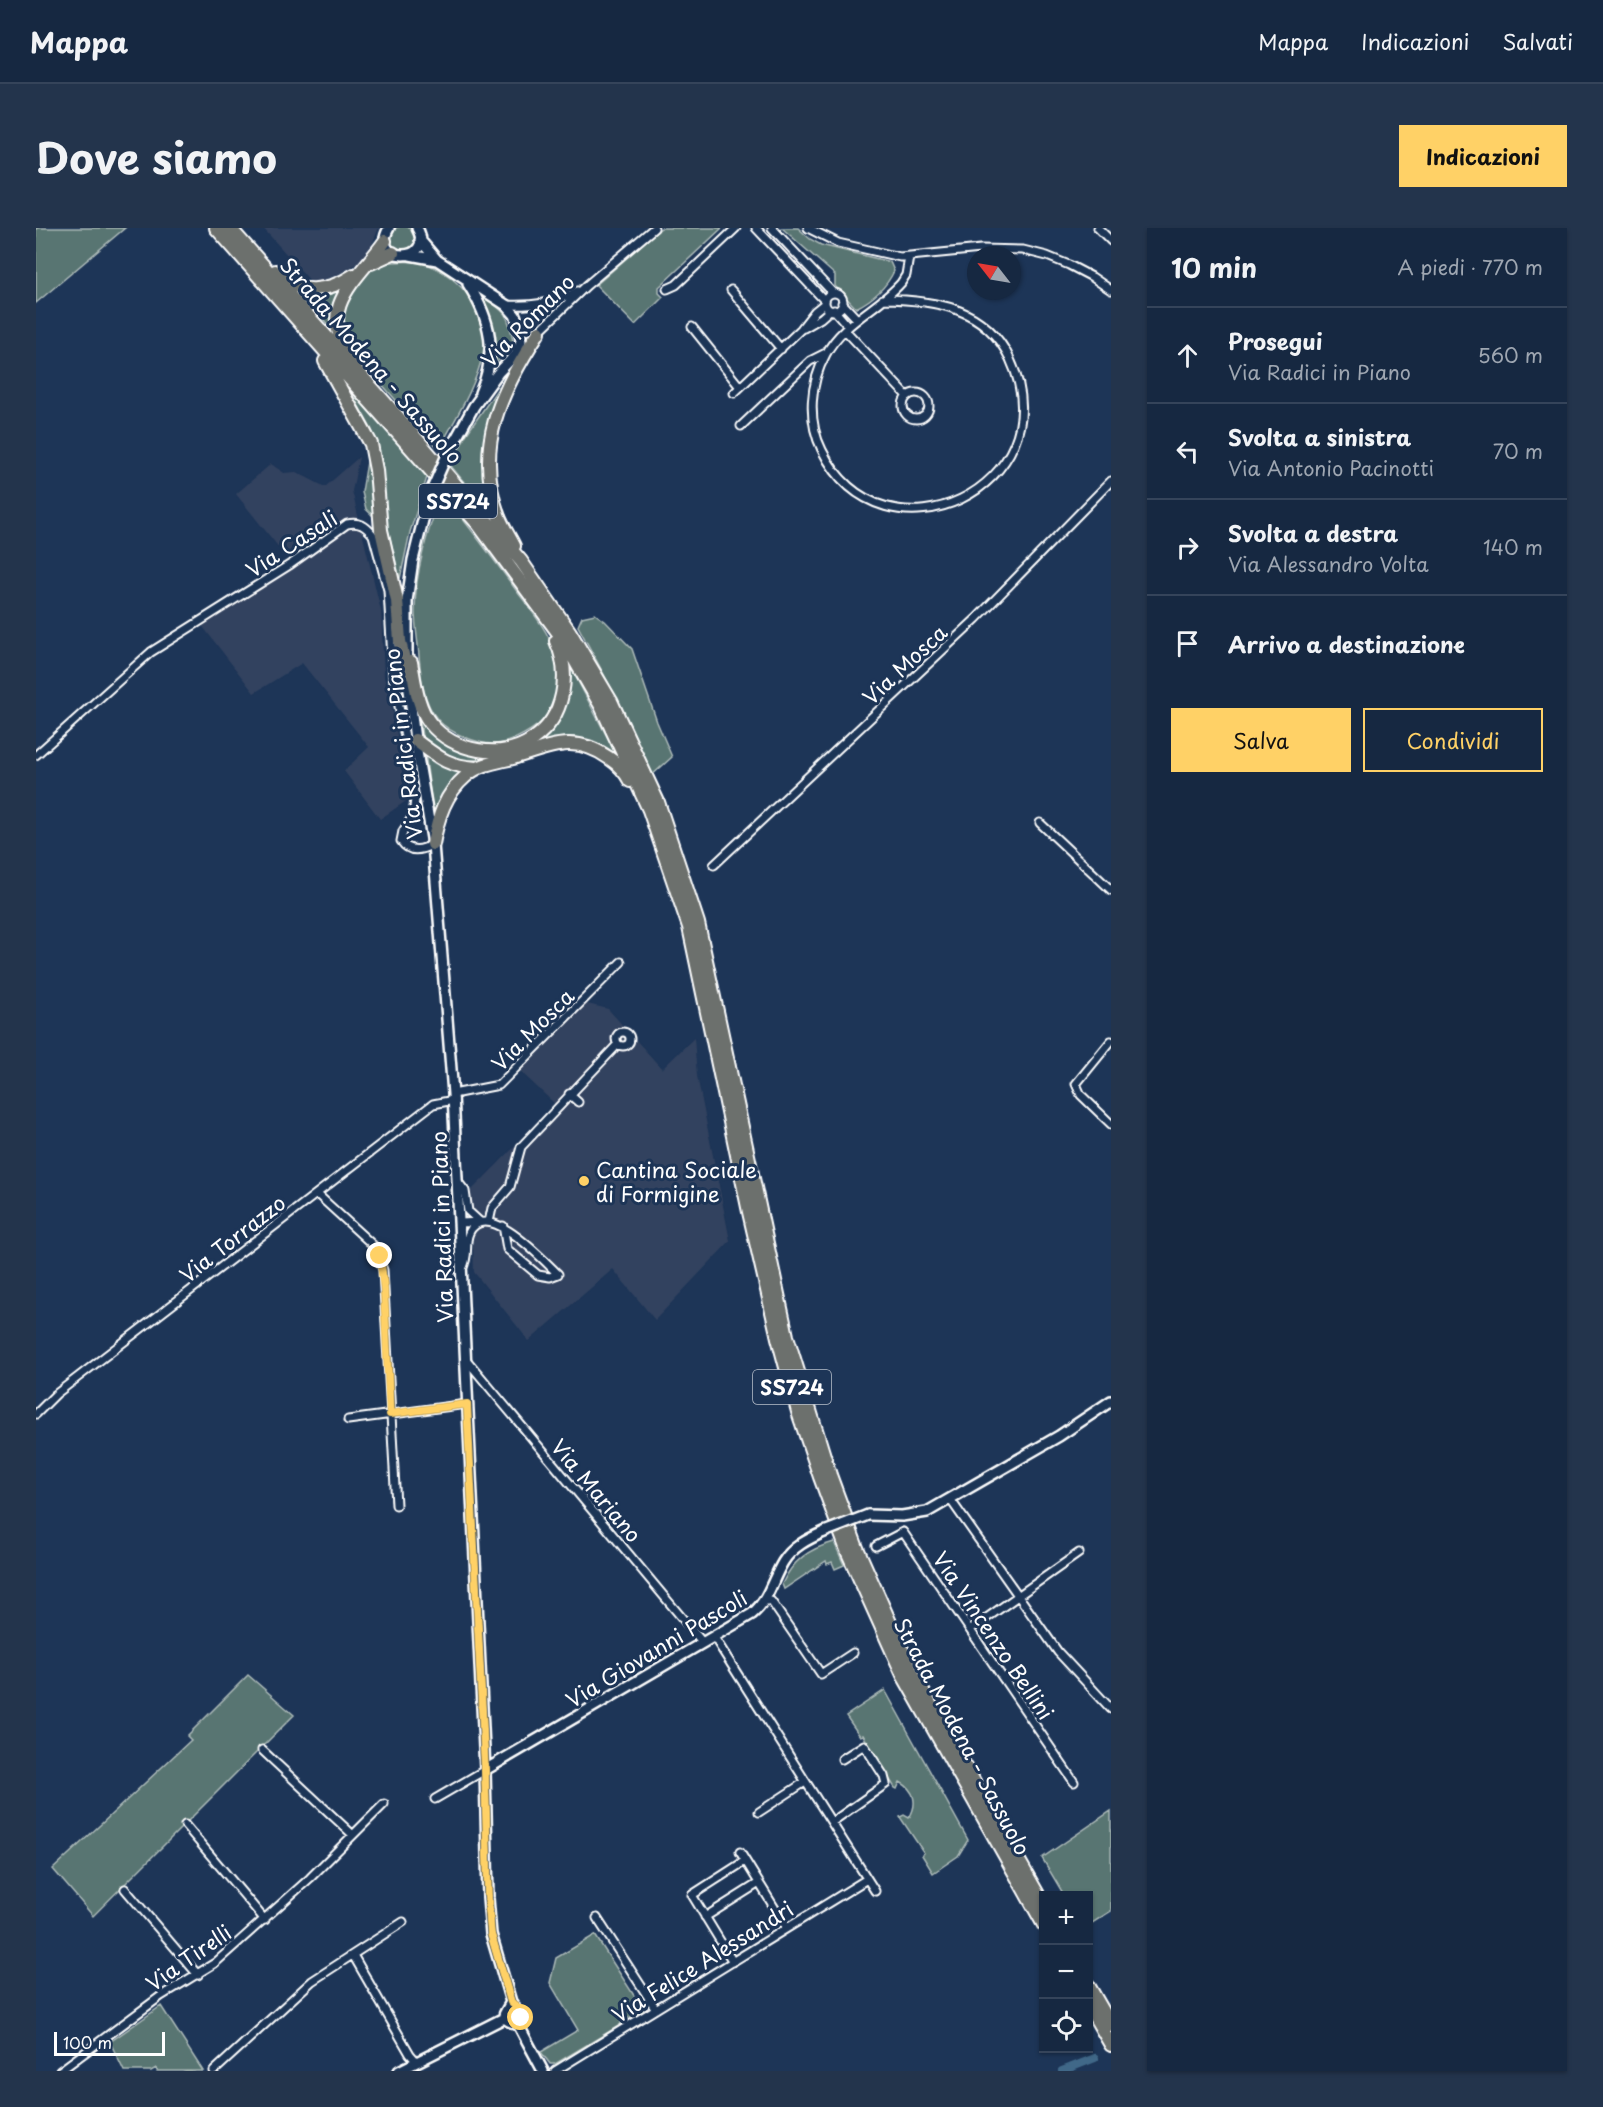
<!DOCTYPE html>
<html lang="it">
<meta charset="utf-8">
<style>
:root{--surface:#162841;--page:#23344c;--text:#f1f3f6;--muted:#9ea6b1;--line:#35445a;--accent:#ffd166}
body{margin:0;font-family:"Playpen Sans",sans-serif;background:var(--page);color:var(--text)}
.controls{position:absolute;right:18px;bottom:18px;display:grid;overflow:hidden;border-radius:0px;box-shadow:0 2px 4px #0004}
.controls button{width:54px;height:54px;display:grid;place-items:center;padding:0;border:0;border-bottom:2px solid var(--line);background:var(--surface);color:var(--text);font:30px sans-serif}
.compass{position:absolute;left:931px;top:18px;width:54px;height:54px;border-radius:50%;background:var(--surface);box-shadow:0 2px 4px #0004;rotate:301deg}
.scale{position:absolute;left:18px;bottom:15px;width:111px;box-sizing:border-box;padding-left:6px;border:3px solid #fff;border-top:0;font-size:16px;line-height:21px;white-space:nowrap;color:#fff;-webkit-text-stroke:4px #1d3557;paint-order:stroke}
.stop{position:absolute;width:18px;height:18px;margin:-14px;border:4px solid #ffd166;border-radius:50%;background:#fff}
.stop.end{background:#ffd166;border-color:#fff;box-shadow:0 2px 6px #0008}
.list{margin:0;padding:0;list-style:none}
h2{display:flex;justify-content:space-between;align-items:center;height:78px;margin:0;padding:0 24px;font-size:26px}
h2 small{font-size:20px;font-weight:400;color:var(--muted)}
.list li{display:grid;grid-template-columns:39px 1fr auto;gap:18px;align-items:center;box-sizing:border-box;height:96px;padding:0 24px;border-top:2px solid var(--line)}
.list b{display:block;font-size:22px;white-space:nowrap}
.list p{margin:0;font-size:20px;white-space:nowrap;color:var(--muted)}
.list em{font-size:20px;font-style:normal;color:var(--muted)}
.actions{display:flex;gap:12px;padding:18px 24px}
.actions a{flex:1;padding:14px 0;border:2px solid var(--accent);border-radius:0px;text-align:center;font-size:21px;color:var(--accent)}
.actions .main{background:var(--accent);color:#111}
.icon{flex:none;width:33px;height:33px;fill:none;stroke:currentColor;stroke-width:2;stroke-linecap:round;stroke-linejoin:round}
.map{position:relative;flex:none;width:1075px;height:1843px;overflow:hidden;border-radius:0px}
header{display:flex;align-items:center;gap:36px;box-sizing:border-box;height:84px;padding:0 30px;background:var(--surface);border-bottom:2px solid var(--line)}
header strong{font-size:28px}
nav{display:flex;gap:33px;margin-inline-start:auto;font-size:21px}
.intro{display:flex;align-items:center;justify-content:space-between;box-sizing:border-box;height:144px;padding:0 36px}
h1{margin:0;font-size:42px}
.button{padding:15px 27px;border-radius:0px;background:var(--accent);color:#111;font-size:21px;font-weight:700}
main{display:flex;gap:36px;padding:0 36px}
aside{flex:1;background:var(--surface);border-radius:0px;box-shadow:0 2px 4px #0004}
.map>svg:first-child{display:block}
.built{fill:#33425f}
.green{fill:#597472;stroke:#acbab8;stroke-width:1.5}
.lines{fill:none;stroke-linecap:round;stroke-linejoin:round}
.canal{stroke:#406888;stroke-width:8}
.street-casing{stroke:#fff;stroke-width:11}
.secondary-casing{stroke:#fff;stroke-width:14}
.highway-casing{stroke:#fff;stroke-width:16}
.street{stroke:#1d3557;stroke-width:7}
.secondary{stroke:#1d3557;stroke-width:9}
.highway{stroke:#6c706d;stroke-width:12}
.secondary-bridge-casing{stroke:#fff;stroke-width:14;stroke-linecap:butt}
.secondary-bridge{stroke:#1d3557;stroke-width:9}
.route{stroke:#ffd166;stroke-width:8}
.poi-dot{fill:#ffd166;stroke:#1d3557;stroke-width:2}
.labels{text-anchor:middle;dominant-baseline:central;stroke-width:6;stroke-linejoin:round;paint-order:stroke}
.shield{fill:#1d3557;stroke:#bbc2cd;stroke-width:1.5}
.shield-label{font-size:20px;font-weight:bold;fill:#fff}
.street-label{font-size:21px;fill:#fff;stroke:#1d3557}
.poi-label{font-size:21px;fill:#fff;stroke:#1d3557;text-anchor:start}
</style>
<header>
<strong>Mappa</strong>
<nav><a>Mappa</a><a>Indicazioni</a><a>Salvati</a></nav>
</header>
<div class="intro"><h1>Dove siamo</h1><a class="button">Indicazioni</a></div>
<main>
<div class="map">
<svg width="1075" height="1843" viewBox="0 0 1075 1843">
<rect width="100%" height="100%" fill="#1d3557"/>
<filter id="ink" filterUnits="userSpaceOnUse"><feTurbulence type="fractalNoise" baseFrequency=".0167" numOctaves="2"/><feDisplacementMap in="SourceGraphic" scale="12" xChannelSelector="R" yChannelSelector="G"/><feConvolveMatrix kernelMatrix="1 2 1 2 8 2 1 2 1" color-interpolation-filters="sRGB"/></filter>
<g filter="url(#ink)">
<path class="built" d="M227,0H343L333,23L320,36L305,45L277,56Z
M323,229L316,263L345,383L348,449L359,493L370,573L344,591L308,543L333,519L266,435L218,465L161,391L253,332L200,266L235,236L248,245L260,244L289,259Z
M547,775L572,781L626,841L658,810L661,848L694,1013L619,1092L577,1041L493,1113L438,1044L435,963L520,877L483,842Z"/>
<path class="green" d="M354 11a13 13 0 1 1 26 0a13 13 0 1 1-26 0Z
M0,0H89L0,75Z
M625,0H686L623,59V65L627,69L599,97L560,57Z
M746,0H762L774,11L785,17L854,34L858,43C850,60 836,72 820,80L799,58V47Z
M353,34C365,34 379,32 390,36C424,47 456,89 447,125C440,159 419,191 403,221L314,120L307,100L309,78L320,54L336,41Z
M305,58L300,71L295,100L260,61Z
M446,68C469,83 473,86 477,114L457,139C460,111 457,94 446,68Z
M309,153L392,246L374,304L364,351L351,298L345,232L336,202Z
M467,153C455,184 444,216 448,249C450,263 455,277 458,291L415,238L430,207Z
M332,228L340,291L330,281L326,264Z
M406,264C430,295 454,326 477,358C495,383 519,409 523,440C526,455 520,476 511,488C502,500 475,515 460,516C443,517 414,505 402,492C387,474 385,450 383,428C382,413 379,398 379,383C379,342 392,302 406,264Z
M559,386L569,393L596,421L621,494L636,529L615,548L579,467L542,398L546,389Z
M533,436L581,528C546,508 541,509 502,515C529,484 536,479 533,436Z
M383,483L399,504L469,525C432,537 415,536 386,509Z
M389,524L427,542L416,553L397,586Z
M798,1314L808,1337L799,1341L796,1334L791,1336L790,1333L748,1361L746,1356C757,1332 773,1321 798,1314Z
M212,1447L258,1487L57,1688L17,1641L155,1512L151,1508Z
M849,1462L932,1612L922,1628L897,1645L886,1627L888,1625L864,1589L868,1587L873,1590C882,1576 879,1562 864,1554L861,1561L859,1560L827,1507L824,1508L810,1488Z
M1075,1583V1683L1053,1697L1052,1668L1028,1667L1006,1630Z
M559,1707L608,1783C600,1788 593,1789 586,1793L584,1797L519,1836H514L505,1824L542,1802L514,1755L520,1730Z
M125,1778L167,1843H121L120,1840L115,1843H88L74,1814Z"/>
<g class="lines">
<path class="canal" d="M1026,1843L1059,1830"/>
<defs>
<path id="street" d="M720,0L789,73
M736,0L797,65
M772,0L802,15L864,29L945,21L987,22L1011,28L1033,37L1056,49L1075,62
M1062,0L1075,13
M631,61L640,57L700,0
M695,62L745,121
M789 74a9 9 0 1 1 18 0a9 9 0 1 1-18 0Z
M847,71C898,72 949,78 974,131C1033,258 847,347 786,222C771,192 774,155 790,126C807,94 842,81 865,55L870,47L873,29
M806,75L821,91
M470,77C496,78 518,76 541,63
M798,82L812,98
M656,99L704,159
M768,100L785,90L794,82
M809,102L871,168
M501,105L551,57L618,0
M867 178a13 13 0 1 1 26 0a13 13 0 1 1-26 0Z
M698,165L765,101L779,83L789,75
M705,198L774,133L790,125
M0,527L115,424L255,336L311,296C323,293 330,298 337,307L352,362L357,448L371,519L379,571L377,588L367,603L365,613C373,625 385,623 397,616
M1004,595L1075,662
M678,637L940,391L1075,253
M580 811a7 7 0 1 1 14 0a7 7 0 1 1-14 0Z
M1075,813L1040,856L1045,867L1075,896
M417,866L463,857L585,734
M533,866L542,874
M422,954L429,963L432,983L444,994L425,995
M281,966L339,1019L347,1042L348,1061L360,1277
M453,994L456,980L474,959L485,919L582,816
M426,1041C434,1027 428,1016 433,1005C450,969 507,1032 522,1046L514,1049L502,1047L471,1021L467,998
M429,1130L667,1415
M0,1186L20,1166L397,876L418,872
M312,1192L431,1176
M914,1271L1022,1424L1075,1481
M840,1318L867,1304L1038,1554
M729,1373H735L785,1446L817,1425
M935,1401L1043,1325
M678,1409L839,1663
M226,1522L317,1607
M399,1571L449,1542
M723,1584L769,1554
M796,1594L850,1556L848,1548L828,1517L806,1531
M149,1597L229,1692
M704,1624L751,1700
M89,1661L162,1747
M669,1689L723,1655
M561,1690L620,1781
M317,1727L374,1826L381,1834
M697,1734L656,1667L709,1633
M24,1843L125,1768L179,1735L274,1650L348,1576
M178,1843L276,1753L367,1694
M519,1843L831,1651"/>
<path id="secondary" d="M353,0C332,36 401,36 381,0
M384,12L401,32L470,77L479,87L483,97L485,113L480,126L462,145L438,178L411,227
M374,27L401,32
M432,56C455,92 462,124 444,165
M371,428V373L377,332L393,268
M371,445L379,512L397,616L417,866L449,1542L452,1670L455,1706L475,1774L478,1778
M832,1287L866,1288L891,1284L1023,1208L1075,1173
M449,1542L716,1386C733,1372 736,1352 747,1334C756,1319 772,1311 788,1304
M475,1774C466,1791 463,1789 482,1797
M482,1793L484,1800L507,1843
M363,1843L466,1791H469"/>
<path id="highway" d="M180,0L442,296L526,410L565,478L613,582L653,699L713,984L742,1110L762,1184L784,1249L812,1325L867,1447L1008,1697
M194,0L362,189L485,333L534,404L575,473L622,574L662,695L751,1108L794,1247L821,1320L876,1444L1008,1677
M335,35L357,25
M239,43C262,69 292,64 318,47
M314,126C278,80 325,48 349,13
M289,133L335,216L340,242L345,302L361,372L364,413L371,445
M478,318C473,308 467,299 463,289C437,219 465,162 503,104
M375,434C379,455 381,478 394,495C417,524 466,533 497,511C529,489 535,446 520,413
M379,512C402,529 411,538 440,540
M397,616C402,589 409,566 430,548C443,536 461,534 477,530C514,519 538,505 573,530C582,536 589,543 594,553
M1052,1757L1075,1797
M1052,1777L1075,1817"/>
</defs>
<use href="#street" class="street-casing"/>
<use href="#secondary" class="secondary-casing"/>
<use href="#highway" class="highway-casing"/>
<use href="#street" class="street"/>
<use href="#secondary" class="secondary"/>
<use href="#highway" class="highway"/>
<defs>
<path id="secondary-bridge" d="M393,268L411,227
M788,1304L832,1287"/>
</defs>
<use href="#secondary-bridge" class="secondary-bridge-casing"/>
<use href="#secondary-bridge" class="secondary-bridge"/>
</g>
</g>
<g class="lines" filter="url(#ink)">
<path class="route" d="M344,1028L348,1061L354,1186L431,1176L449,1542L452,1670L455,1706L475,1774L484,1782L485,1790"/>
</g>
<circle class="poi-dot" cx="548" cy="953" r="6"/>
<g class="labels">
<g class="shield">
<rect x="383" y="256" width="78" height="34" rx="4.5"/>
<rect x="717" y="1142" width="78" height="34" rx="4.5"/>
</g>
<g class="shield-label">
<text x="422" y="273">SS724</text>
<text x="756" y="1159">SS724</text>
</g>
<g class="street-label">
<text transform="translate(491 92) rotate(-45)">Via Romano</text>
<text transform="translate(336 132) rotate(49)">Strada Modena - Sassuolo</text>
<text transform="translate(255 315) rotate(-33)">Via Casali</text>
<text transform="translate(868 436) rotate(-43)">Via Mosca</text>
<text transform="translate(366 516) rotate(-97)">Via Radici in Piano</text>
<text transform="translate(496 801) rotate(-45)">Via Mosca</text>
<text transform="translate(405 999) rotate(-92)">Via Radici in Piano</text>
<text transform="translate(196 1010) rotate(-38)">Via Torrazzo</text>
<text transform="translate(561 1262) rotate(50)">Via Mariano</text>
<text transform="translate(958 1407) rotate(56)">Via Vincenzo Bellini</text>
<text transform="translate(620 1420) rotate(-31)">Via Giovanni Pascoli</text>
<text transform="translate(927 1508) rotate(62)">Strada Modena - Sassuolo</text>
<text transform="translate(152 1729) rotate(-35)">Via Tirelli</text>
<text transform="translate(666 1733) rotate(-32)">Via Felice Alessandri</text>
</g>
<g class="poi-label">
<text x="560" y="941">Cantina Sociale<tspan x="560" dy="24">di Formigine</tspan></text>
</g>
</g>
</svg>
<div class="controls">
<button>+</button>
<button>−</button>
<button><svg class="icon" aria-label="locate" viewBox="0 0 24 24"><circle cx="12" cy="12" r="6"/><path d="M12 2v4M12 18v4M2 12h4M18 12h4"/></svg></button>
</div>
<svg class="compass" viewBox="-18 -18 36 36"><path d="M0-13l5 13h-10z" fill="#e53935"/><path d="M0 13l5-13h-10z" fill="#9ea6b1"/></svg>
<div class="scale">100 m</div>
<div class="stop" style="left:485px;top:1790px"></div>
<div class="stop end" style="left:344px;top:1028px"></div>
</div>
<aside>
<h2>10 min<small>A piedi · 770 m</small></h2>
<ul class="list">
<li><svg class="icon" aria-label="ahead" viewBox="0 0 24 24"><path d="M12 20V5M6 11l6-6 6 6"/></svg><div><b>Prosegui</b><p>Via Radici in Piano</p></div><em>560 m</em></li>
<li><svg class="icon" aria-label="left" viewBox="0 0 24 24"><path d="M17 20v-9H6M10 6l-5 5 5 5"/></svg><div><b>Svolta a sinistra</b><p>Via Antonio Pacinotti</p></div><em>70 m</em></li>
<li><svg class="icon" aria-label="right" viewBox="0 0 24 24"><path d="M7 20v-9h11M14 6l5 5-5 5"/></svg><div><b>Svolta a destra</b><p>Via Alessandro Volta</p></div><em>140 m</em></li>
<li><svg class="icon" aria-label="arrive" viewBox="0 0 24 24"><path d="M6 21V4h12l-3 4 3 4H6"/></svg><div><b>Arrivo a destinazione</b></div></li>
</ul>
<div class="actions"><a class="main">Salva</a><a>Condividi</a></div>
</aside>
</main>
